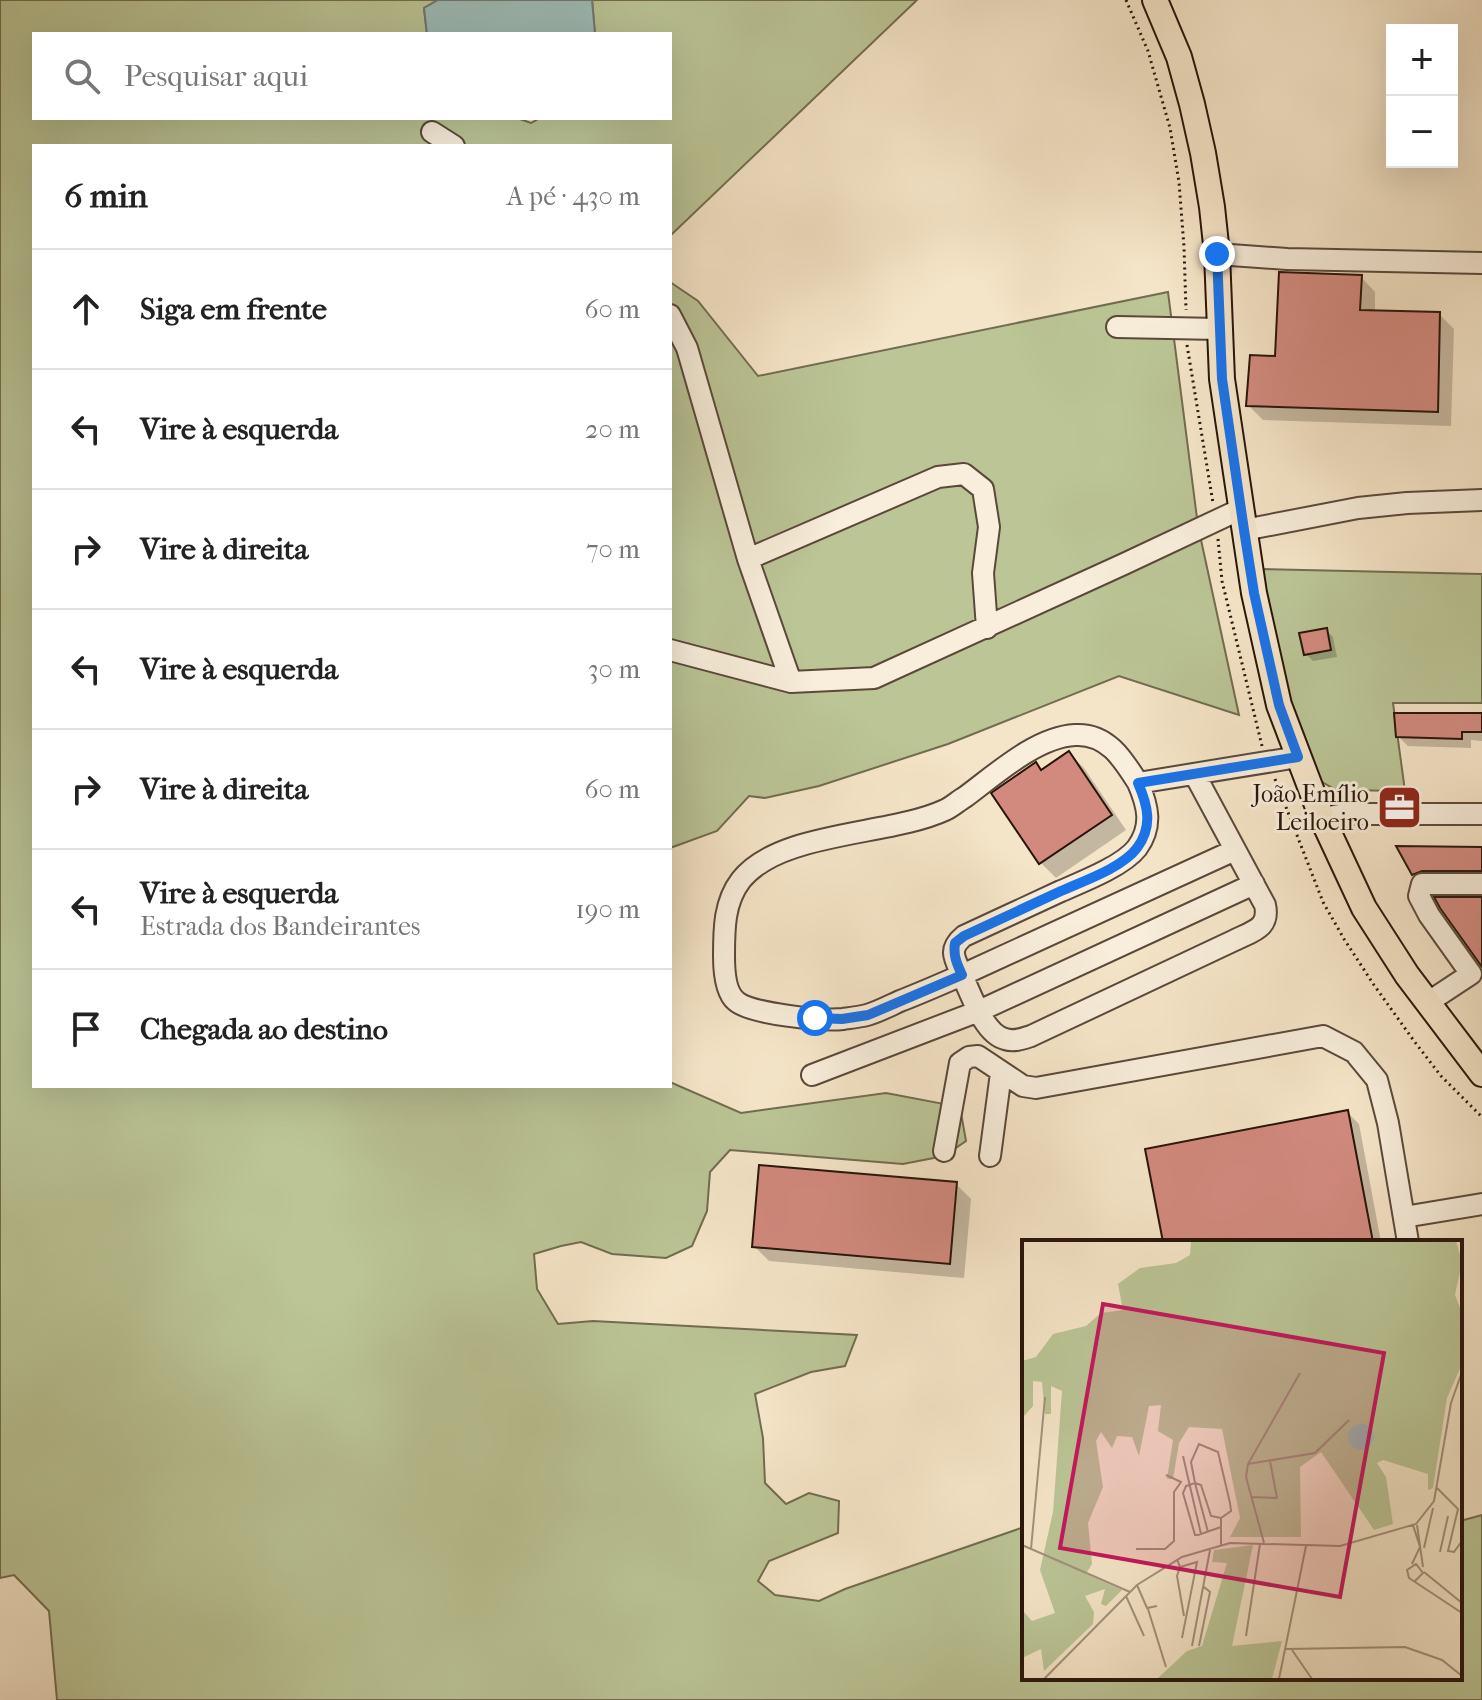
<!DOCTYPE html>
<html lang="pt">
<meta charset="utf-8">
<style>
:root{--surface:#fff;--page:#f6f6f6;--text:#222;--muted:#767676;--line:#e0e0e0}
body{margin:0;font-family:"IM FELL French Canon",serif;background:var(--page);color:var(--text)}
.controls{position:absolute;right:24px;top:24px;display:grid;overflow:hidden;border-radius:0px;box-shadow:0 8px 32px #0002}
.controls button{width:72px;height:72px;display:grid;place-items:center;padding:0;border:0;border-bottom:2px solid var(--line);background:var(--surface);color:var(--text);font:40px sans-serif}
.stop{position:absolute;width:24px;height:24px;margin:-18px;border:6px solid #1a73e8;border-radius:50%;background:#fff}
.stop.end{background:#1a73e8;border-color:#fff;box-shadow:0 2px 8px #0008}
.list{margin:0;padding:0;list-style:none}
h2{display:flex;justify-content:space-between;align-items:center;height:104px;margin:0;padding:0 32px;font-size:34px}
h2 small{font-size:26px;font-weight:400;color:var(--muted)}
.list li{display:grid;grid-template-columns:52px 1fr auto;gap:24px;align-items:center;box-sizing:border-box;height:120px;padding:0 32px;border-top:2px solid var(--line)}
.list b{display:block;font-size:30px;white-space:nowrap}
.list p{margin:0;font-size:26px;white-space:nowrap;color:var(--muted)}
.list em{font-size:26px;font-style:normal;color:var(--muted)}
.icon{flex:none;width:44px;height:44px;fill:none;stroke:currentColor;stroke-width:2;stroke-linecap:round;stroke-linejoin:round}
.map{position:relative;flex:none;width:1482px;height:1700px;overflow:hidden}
.search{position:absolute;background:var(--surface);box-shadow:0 8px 32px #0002;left:32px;top:32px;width:640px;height:88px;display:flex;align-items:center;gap:20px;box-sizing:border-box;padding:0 28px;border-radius:0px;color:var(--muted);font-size:30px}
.panel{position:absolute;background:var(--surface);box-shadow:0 8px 32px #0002;left:32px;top:144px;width:640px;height:944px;border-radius:0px}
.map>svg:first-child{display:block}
.green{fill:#bbc596;stroke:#726c50;stroke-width:2}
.water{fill:#9dbebb;stroke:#6e7a74;stroke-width:2}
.shadow{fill:#0003}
.building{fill:#d28a7f;stroke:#28140a;stroke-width:2}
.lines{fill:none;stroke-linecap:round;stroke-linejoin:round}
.minor-casing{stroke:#5b483a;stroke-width:24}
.major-casing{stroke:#28140a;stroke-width:28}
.path{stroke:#28140a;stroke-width:3;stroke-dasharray:2 4;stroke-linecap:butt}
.minor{stroke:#f8eedb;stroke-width:20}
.major{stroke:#f5e5c8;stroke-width:24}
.route{stroke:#1a73e8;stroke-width:10}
.labels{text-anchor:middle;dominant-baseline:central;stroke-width:6;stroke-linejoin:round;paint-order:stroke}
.poi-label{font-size:24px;fill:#28140a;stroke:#f8eedb;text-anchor:end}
.inset-road{fill:none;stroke:#a3917c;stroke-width:2}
.view{fill:#c2185b;fill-opacity:0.15;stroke:#c2185b;stroke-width:4}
.inset-edge{fill:none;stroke:#28140a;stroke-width:4}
</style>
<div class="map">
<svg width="1482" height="1700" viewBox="0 0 1482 1700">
<rect width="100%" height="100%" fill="#f5e5c8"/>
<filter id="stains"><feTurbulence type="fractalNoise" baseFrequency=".0025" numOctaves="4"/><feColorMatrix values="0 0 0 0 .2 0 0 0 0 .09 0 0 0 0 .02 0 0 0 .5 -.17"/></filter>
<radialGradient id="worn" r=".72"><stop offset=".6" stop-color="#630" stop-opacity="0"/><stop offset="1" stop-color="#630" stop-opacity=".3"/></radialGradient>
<path class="green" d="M0,0H438L424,8L427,34H34V118H517L531,123L540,118H670V34H595L592,0H917L670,236V146H34V1086H670V1082L741,1113L886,1093L960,1107L966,1141L944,1156L903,1164L730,1150L710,1172L707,1211L692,1246L666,1258L612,1254L581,1242L561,1246L534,1254L537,1289L558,1324L593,1321L857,1335L845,1366L811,1372L755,1394L763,1438L765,1483L786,1504L809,1493L839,1501L838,1533L769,1561L758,1581L775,1595L819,1601L845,1589L1024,1527V1678H1460V1521L1482,1515V1700H57L49,1611L14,1575L0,1578Z
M670,282L698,301L758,376L1168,292L1198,526L1239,715L1119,676L948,744L819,786L765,798L749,796L717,831L670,848Z
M1262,569L1482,574V703H1393L1405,791L1336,790L1317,779L1294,716L1282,671Z"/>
<path class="water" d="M438,0H592L595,34H427L424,8Z"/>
<path class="shadow" d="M1361,277L1375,292V312L1439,314L1454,329L1451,426L1263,420L1248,405L1277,359Z
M1326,630L1333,637L1337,657L1313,661L1306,654Z
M1475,712H1482V741L1471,740V748L1408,746L1398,736L1475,715Z
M1069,753L1084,768L1126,830L1056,878L1041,863L994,794L1042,772Z
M1399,848L1482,849V881L1425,885L1414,874Z
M1347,1112L1359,1124L1381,1242H1165Z
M956,1184L971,1199L964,1278L769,1261L754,1246Z"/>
<path class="building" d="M1279,272L1362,275L1360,310L1440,312L1438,412L1246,406L1250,355L1275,356Z
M1327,628L1331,650L1304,655L1299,633Z
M1394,713H1482V732H1462V739L1396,737Z
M1069,751L1112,815L1039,864L991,793L1036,762L1041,770Z
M1396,846L1482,847V871H1422L1412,875Z
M1434,897H1482V967L1440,908Z
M1348,1110L1373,1242H1163L1145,1149Z
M759,1165L957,1182L950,1264L752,1247Z"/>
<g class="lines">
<defs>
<path id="minor" d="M432,132L454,146
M1217,254L1287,259L1482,263
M670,315L687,348L748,559L791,682
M1117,327L1219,329
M1244,530L1358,508L1407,503L1482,500
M748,559L938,477L964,474L983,489L989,527L983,573L987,628
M670,650L791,682L874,678L1124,564L1241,509
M1195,775L1265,905C1270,928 1253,931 1235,940L1031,1036C1022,1039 1014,1042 1005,1039C984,1034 971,994 962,975L1235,850
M1138,783C1148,806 1153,826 1137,848C1123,866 1082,882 1061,891C1029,906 996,921 964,936C948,949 954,958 962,975C941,984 921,993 900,1001C889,1006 878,1012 867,1015C859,1017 850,1018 843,1019C822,1021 750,1014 736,1001C725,992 724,969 724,956C724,929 724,902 741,880C780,831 889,836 945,810C952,807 958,801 965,797C995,775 1036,737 1075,735C1107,733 1123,759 1138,783L1298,757
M1322,818L1345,814H1482
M1427,1003L1471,974L1429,915L1419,896L1422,884H1482
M812,1075L979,1011L1254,884
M944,1151L960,1063L969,1057L978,1056L1023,1086L1036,1088L1323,1036L1354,1052L1377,1080L1388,1123L1408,1242
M990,1156L1001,1073
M1404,1217L1482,1204"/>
<path id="major" d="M1155,0L1179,57L1192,104L1203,153L1212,207L1217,254L1222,379L1254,593L1279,705L1322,818L1364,908L1407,975L1482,1074"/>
</defs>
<use href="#minor" class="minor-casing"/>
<use href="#major" class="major-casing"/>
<path class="path" d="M1126,0L1148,51L1170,128L1179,182L1184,247L1186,310
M1187,345L1213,503
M1218,539L1222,581L1262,746
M1275,779L1323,902L1344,939L1374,985L1414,1041L1441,1076L1482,1117"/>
<use href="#minor" class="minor"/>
<use href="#major" class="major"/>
</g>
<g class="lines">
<path class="route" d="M815,1018L842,1019L868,1015L962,975C957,964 953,956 955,943L964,936C996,921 1029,906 1061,891C1083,881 1122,868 1137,848C1153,826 1148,806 1138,783L1298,757L1279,705L1254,593L1244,530L1222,379L1217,254"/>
</g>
<defs>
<symbol id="office-square" viewBox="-11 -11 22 22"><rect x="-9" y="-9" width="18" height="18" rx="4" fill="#8f2418" stroke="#f8eedb"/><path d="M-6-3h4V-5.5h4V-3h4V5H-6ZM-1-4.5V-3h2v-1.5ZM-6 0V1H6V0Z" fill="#fff"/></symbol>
</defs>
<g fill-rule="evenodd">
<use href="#office-square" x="1374" y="782" width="51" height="51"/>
</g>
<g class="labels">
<g class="poi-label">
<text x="1369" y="794">João Emílio<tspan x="1369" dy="28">Leiloeiro</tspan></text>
</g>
</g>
<g transform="translate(1022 1240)">
<rect width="440" height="440" fill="#f5e5c8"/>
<path d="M169,1H434L440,22L433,55L440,73V124L425,158L411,248L406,250V234L361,220L355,223L364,237L371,284L352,290L299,212L278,227L279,297H208L218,278L200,189L167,187L157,203L151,239H145L151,200L136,191L139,165L127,166L117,216L110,197L95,196L90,208L79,192L74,201L81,247L66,283L70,324L64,334L100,350L84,366L79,364L83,349L63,356L72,372L71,384L22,431L19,409L0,418V370L10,381L33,373L18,330L31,272L40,151L29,146V174H23L20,142L11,141V166L2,176L0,196V121L14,117L31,94L64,86L79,73L101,70L96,44L118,28L154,23L168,15ZM231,305L210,406L260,401L250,439H135L165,411L180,406L205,323L190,322L192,310Z" fill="#bbc596"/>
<path d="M326 197a13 13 0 1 1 26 0a13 13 0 1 1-26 0Z" fill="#9dbebb"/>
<path class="inset-road" d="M161,216L179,294M226,224L293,213L327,180M415,248L436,269L426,311L432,312L440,301M229,257L255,258L248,221M395,285L401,327M186,292L173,243L164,246L161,253L173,295H176L199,287M242,303L224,237L226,224L278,133M0,305L108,352M199,305V278L209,271L208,263L196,212L177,204L169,222L173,243L179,245L189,276L199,278M402,308L411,268M9,309L23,157M114,309H143L152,301V252L159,242L144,235M418,312L426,276M155,319L158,327L175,322L160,398M390,324L398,307L391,285M158,327L155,336L162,376M402,332L440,363M393,341L401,333L394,324L385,330L387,338L440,373M115,345L125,368L135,366M104,356L122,396M126,369L144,427M224,396L238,304M170,406L188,310M177,406L188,352L182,347M264,409L383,407L420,420L440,436M270,410L290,439M22,439L115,345L160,317L208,303L318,306L394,284L412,261L429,163L440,132M257,439L284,306"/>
<path class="view" d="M81,64L362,113L318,357L38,308Z"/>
<rect width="440" height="440" class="inset-edge"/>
</g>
<rect width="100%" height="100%" filter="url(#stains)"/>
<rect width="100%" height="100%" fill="url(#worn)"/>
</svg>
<div class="controls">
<button>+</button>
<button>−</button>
</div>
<div class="stop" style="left:815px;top:1018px"></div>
<div class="stop end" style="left:1217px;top:254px"></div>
<div class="search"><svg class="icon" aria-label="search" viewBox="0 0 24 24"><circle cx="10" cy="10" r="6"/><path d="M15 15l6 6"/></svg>Pesquisar aqui</div>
<section class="panel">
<h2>6 min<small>A pé · 430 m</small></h2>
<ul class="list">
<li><svg class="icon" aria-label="ahead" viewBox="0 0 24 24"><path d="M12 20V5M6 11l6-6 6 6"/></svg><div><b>Siga em frente</b></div><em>60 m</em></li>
<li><svg class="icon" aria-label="left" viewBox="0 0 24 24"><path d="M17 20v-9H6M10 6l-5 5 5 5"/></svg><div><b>Vire à esquerda</b></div><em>20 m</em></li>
<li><svg class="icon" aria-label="right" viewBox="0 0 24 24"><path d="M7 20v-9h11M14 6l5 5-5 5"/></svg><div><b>Vire à direita</b></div><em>70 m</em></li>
<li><svg class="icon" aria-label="left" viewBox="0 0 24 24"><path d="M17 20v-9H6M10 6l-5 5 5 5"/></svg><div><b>Vire à esquerda</b></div><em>30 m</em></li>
<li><svg class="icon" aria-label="right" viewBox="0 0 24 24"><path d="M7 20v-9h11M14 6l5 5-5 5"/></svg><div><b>Vire à direita</b></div><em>60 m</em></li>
<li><svg class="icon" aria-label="left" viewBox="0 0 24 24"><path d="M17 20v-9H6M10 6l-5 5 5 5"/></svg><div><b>Vire à esquerda</b><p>Estrada dos Bandeirantes</p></div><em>190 m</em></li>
<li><svg class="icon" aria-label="arrive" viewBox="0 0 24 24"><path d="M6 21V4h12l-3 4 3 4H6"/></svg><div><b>Chegada ao destino</b></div></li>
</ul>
</section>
</div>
